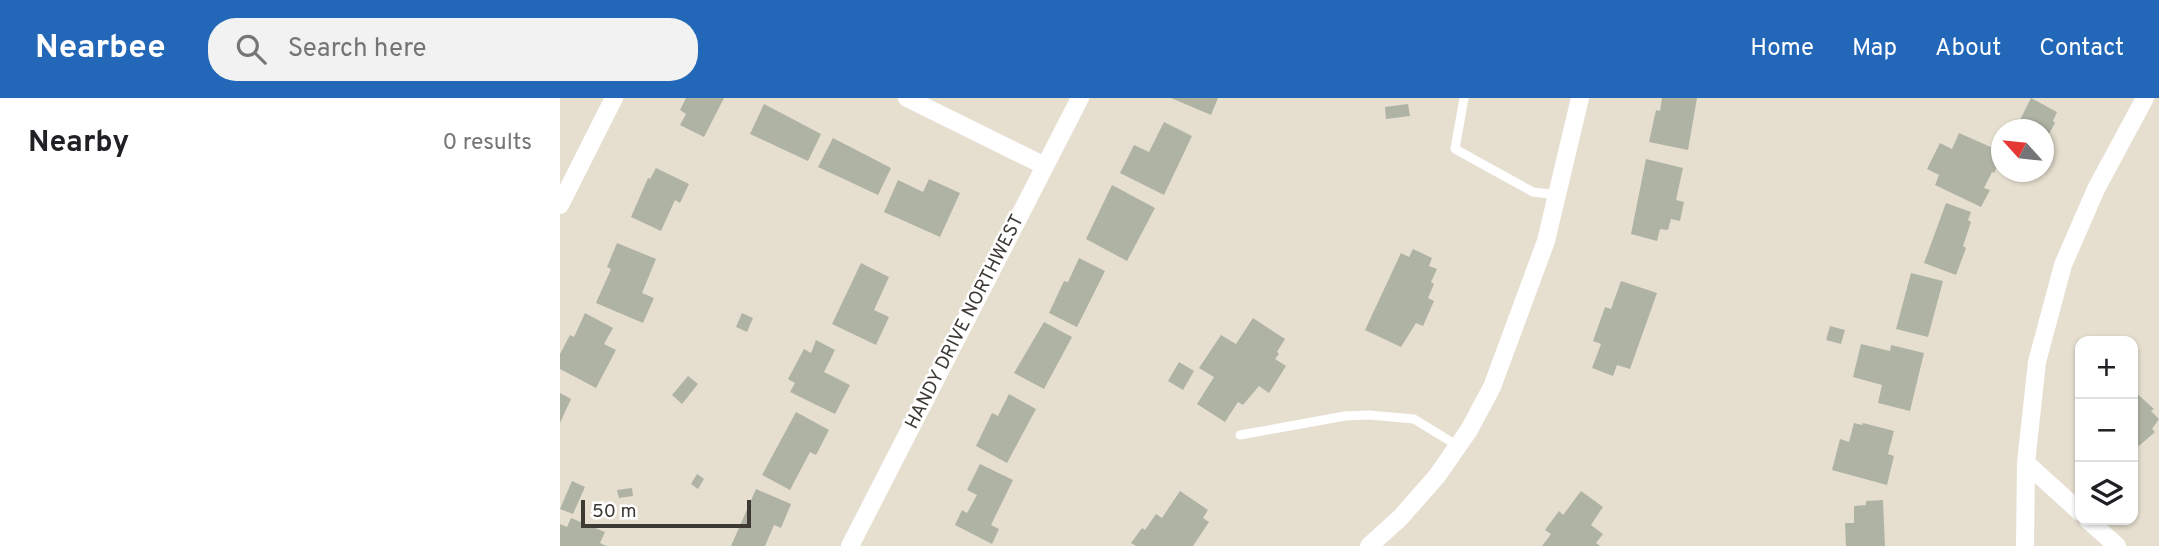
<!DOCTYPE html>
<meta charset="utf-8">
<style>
:root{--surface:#fff;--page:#f2f2f2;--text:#202124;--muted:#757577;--line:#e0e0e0;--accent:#2267b8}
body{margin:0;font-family:Overpass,sans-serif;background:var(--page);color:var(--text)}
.controls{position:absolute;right:21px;bottom:21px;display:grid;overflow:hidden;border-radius:14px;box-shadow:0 2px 5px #0004}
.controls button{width:63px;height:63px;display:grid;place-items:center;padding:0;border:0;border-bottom:2px solid var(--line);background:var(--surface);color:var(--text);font:35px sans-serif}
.compass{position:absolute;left:1431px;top:21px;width:63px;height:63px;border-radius:50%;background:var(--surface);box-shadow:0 2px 5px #0004;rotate:297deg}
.scale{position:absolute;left:21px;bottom:18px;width:170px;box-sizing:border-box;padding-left:7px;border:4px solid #3d3a34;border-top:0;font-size:19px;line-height:24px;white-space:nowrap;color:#3d3a34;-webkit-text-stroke:5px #fff;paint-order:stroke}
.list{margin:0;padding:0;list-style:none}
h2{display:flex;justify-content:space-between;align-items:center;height:91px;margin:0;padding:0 28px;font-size:30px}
h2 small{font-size:23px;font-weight:400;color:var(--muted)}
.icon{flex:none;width:38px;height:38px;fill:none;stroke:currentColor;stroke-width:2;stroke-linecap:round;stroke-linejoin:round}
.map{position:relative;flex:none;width:1599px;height:448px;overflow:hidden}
header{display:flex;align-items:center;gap:42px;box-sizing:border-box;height:98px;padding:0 35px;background:var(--accent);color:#fff}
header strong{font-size:33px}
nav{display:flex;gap:38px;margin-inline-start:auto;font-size:24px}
.search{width:490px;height:63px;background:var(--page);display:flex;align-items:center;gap:18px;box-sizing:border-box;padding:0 24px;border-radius:28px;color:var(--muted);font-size:26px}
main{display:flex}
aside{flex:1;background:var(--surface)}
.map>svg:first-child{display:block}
.building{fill:#afb3a4}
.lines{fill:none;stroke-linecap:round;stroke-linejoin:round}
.lane{stroke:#fff;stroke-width:9}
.street{stroke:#fff;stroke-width:18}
.labels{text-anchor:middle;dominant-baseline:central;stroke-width:5;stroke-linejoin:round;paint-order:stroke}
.street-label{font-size:19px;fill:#3d3a34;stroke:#fff}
</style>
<header>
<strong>Nearbee</strong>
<div class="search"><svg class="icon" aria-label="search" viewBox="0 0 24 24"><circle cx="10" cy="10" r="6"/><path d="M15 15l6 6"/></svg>Search here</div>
<nav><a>Home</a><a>Map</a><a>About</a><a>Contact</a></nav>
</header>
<main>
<aside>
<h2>Nearby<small>0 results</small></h2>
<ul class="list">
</ul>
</aside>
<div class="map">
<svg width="1599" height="448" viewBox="0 0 1599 448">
<rect width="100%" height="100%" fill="#e6dfd0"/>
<path class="building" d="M126,0H164L144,39L120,27L126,16L120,12Z
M611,0H658L651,17Z
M1102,0H1137L1128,52L1089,44L1096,12L1100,13Z
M1471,0L1497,14L1493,23L1495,25L1488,38L1486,37L1484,41V32H1455Z
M204,6L261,36L248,63L190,36Z
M848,6L850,18L826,21L825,9Z
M604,24L632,38L604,97L560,75L574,47L589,54Z
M1399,35L1442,54V60L1434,75L1432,74L1424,90L1430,92L1421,109L1375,87L1379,77L1367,71L1380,45L1392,51Z
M273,40L331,70L318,97L258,69Z
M1086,61L1123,70L1116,102L1124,104L1120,123L1111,121L1108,132L1100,131L1097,143L1071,136Z
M96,70L129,86L120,105L115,102L101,133L71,119L88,80L90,81Z
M369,81L400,95L380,139L324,114L338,82L363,94Z
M552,87L595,110L567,163L526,141Z
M1386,105L1411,114L1408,122L1411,124L1403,148L1406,150L1396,177L1364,165Z
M57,145L96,161L82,195L94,200L83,225L36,205L51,171L47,169Z
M853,151L872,160L869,168L877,171L871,184L874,186L868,200L874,203L863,228L856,225L841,249L805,232L841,155L849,159Z
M519,160L545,173L517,229L489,215L504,183L508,184Z
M301,165L329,179L314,212L329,219L316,247L272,226Z
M1351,175L1383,183L1368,239L1336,231Z
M1061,183L1097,195L1070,271L1057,267L1053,278L1032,270L1041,246L1033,243L1045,209L1051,211Z
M25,215L53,230L44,246L56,252L36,290L0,271V256L10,237L14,239Z
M182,215L193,220L187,234L176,229Z
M693,220L725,241L717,254L719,256L715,261L726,268L709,295L699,288L683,307L678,304L665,324L637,306L654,279L639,270L661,237L676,246Z
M484,224L512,239L484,291L454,275Z
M1270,228L1285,232L1281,246L1266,242Z
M256,242L275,252L264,274L290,287L275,316L230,294L235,285L228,281L244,251L251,255Z
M1301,246L1330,253L1331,247L1364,255L1350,313L1318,305L1322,287L1293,279Z
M619,264L634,273L623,292L608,283Z
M128,278L138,286L122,306L112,297Z
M1573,292L1594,311L1591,313L1599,321L1592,331L1595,334L1579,348L1573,341Z
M0,295L11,301L0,325Z
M449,296L476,311L447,365L416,348L432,315L438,318Z
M236,314L269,332L256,357L250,354L230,392L202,377Z
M1294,325L1302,327L1303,325L1334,333L1328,356L1334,358L1327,387L1272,372L1280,341L1289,344Z
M420,366L453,382L431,427L439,431L432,446L395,427L402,412L407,415L417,397L407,392Z
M137,376L144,381L138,391L131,386Z
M12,383L25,389L13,416L0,411Z
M72,390L73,398L59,400L57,392Z
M196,391L231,406L221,430L214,427L205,448H171Z
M620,393L648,412L643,420L649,424L633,448H576L571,445L582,430L585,432L596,416L602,420Z
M1021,393L1043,409L1031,427L1043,436L1036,445L1040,448H982L991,436L985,432L999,413L1003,417Z
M1323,402L1325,448H1286L1285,425H1294V408L1306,407V403Z
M11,420L45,434L40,445L46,448H0V426L7,429Z"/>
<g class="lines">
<path class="lane" d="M904,0L895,51L973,94L997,97
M680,337L785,318L809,317L854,321L898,348"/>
<path class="street" d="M347,0L485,68
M0,107L54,0
M1466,365L1520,414
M1528,422L1557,448
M290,448L520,0
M809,448L840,420L877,378L909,332L932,289L986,143L1020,0
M1465,448L1466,365L1477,264L1503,167L1536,91L1585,0"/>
</g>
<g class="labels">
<g class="street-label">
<text transform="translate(405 224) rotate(-63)">HANDY DRIVE NORTHWEST</text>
</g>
</g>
</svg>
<div class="controls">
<button>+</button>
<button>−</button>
<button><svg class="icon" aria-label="layers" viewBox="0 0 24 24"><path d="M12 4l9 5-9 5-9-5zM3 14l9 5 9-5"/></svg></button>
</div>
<svg class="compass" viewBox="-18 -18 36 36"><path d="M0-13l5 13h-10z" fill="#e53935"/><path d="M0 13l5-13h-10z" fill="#757577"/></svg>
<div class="scale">50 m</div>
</div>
</main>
